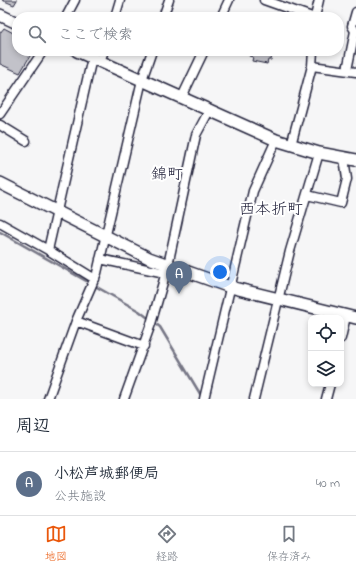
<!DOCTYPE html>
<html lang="ja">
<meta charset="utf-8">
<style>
:root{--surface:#fff;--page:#f2f2f3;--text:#1f2937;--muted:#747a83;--line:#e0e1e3;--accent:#ea580c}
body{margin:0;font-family:"Indie Flower","Klee One",sans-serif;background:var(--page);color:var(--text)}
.controls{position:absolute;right:12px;bottom:12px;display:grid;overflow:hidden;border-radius:8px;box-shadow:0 2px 6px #0003}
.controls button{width:36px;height:36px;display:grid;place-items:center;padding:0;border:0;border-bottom:1px solid var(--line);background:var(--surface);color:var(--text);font:20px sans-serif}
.you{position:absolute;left:220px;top:272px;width:14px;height:14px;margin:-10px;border:3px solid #fff;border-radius:50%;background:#1a73e8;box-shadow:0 0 0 6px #1a73e833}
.badge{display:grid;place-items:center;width:26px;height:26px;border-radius:50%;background:var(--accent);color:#fff;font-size:13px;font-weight:700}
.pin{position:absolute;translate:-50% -33px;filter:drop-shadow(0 1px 2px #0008)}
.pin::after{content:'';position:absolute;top:21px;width:14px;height:12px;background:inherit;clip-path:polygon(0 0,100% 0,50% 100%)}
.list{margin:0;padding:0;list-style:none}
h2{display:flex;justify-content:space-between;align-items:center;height:52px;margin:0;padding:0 16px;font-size:17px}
h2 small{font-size:13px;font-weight:400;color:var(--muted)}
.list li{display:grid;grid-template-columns:26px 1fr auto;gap:12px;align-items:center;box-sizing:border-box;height:64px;padding:0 16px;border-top:1px solid var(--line)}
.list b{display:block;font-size:15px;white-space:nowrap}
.list p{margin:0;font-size:13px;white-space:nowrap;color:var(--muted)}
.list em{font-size:13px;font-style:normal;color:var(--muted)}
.icon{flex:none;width:22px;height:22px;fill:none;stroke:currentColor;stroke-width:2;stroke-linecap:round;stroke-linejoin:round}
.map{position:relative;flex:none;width:356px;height:399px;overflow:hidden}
.search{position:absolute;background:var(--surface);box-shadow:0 2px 6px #0003;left:12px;right:12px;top:12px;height:44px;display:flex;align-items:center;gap:10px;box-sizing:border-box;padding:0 14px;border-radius:16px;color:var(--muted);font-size:15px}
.sheet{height:116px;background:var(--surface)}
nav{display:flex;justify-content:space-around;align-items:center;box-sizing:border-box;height:56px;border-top:1px solid var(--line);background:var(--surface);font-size:11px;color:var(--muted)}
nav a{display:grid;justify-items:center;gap:2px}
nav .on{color:var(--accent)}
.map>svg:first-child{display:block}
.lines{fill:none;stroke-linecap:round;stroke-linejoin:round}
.stream{stroke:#767685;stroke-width:2.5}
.building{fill:#c2c2c9;stroke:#22223b}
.street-casing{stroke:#22223b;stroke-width:11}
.secondary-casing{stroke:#22223b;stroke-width:14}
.street{stroke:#fff;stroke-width:8}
.secondary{stroke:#fff;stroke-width:11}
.labels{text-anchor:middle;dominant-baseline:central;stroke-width:4;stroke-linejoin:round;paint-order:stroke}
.quarter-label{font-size:16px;fill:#22223b;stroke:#fff}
</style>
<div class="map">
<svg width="356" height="399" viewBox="0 0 356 399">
<rect width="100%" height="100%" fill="#f6f6f7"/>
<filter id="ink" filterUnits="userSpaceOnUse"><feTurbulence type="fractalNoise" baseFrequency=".025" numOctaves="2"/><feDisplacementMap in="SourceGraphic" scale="8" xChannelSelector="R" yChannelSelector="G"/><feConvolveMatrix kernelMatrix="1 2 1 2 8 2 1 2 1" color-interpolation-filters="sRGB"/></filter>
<g filter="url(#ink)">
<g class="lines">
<path class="stream" d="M0,232L139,311L160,327L202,397"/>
</g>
<path class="building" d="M2,0H17L14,5Z
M4,28L17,35V51H33L20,73L0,64V33Z
M250,51H273L271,60H268L267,64L252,61L253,57L249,56Z"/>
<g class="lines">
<defs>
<path id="street" d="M264,0L312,17
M66,17L75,0
M115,17L120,0
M163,17L169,0
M221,17L229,0
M315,17L319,0
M92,58L48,250L95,279
M100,61L104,51
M312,66L356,72
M347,70L355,31L352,26L356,12
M182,97L204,51
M0,114L43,51
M0,125L26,141
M291,145L312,66L313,51
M307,195L341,203L347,179L344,158
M0,223L48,250
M100,259L165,273
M76,321L144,346
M341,338L346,316
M48,399L76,321L97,273L142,80L152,51
M124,399L151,324L168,265L196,135L210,109
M204,399L253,191L276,140
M254,399L290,251L319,153
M326,399L330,384"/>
<path id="secondary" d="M0,15L17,23
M77,51L276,140L319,153L356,160
M0,183L149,258L230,287L356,318"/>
</defs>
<use href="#street" class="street-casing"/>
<use href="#secondary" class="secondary-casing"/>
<use href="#street" class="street"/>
<use href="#secondary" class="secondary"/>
</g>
</g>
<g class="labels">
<g class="quarter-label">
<text x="167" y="175">錦町</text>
<text x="271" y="210">西本折町</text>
</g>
</g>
</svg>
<div class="controls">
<button><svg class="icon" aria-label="locate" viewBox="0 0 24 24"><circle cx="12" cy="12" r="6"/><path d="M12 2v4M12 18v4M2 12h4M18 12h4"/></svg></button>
<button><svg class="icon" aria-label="layers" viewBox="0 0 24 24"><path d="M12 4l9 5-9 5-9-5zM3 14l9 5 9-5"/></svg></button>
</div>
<div class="you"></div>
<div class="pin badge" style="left:179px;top:294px;background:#5c6f8a">A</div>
<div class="search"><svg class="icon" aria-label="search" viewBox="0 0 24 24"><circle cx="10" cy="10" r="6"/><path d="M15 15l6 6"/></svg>ここで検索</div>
</div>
<section class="sheet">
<h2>周辺<small></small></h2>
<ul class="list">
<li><span class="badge" style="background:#5c6f8a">A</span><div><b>小松芦城郵便局</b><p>公共施設</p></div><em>40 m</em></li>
</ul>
</section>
<nav>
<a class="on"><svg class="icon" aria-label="map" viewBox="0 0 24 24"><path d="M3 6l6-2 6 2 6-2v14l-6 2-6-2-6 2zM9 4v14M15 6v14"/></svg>地図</a>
<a><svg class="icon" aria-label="directions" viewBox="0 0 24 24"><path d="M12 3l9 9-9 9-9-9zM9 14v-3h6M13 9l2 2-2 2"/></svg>経路</a>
<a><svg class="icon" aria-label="saved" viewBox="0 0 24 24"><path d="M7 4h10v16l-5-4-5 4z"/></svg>保存済み</a>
</nav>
